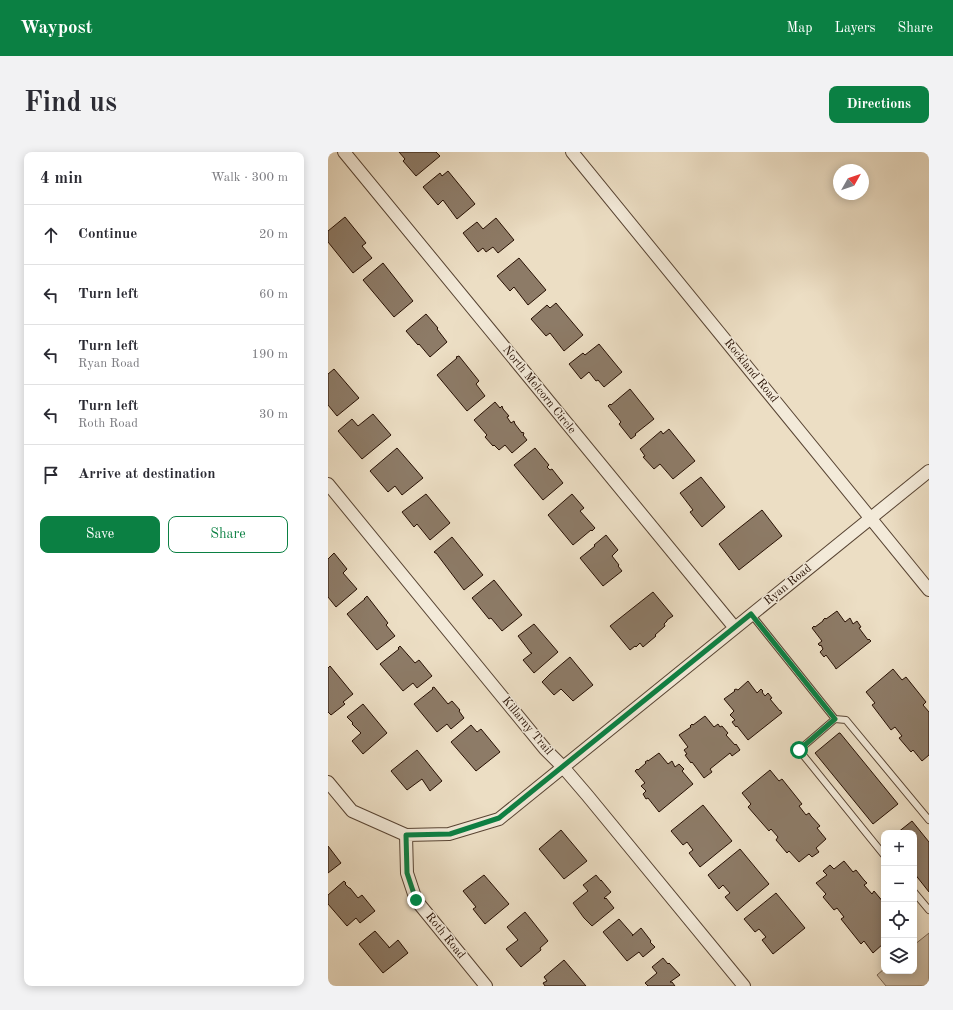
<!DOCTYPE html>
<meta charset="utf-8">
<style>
:root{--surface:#fff;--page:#f2f2f3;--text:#2b2b33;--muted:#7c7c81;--line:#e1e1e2;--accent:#0b8043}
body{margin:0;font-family:"Old Standard TT",serif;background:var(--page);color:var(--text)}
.controls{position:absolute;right:12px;bottom:12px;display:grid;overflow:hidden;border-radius:8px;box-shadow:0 2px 10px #0003}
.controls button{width:36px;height:36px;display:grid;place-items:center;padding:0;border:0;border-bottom:1px solid var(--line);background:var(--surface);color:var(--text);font:20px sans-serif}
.compass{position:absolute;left:505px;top:12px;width:36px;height:36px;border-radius:50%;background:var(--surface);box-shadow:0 2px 10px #0003;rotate:50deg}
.stop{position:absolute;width:12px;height:12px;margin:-9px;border:3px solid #0b8043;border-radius:50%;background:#fff}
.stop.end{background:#0b8043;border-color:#fff;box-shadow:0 1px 4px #0008}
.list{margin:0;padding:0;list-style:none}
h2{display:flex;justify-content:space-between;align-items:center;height:52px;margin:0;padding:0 16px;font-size:17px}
h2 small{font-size:13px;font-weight:400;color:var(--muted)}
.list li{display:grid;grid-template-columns:26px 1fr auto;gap:12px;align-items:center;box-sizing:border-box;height:60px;padding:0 16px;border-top:1px solid var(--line)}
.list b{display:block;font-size:15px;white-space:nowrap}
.list p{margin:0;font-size:13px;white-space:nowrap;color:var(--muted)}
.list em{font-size:13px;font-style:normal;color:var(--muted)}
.actions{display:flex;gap:8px;padding:12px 16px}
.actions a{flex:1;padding:9px 0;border:1px solid var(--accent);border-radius:8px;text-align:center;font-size:14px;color:var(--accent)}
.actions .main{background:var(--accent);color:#fff}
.icon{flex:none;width:22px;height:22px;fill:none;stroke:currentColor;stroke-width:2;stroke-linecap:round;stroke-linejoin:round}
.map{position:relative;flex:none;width:601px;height:834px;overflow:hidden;border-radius:8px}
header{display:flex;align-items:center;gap:24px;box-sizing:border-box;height:56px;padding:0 20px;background:var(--accent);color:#fff}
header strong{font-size:19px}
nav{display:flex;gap:22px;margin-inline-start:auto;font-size:14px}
.intro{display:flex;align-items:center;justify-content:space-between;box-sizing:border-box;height:96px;padding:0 24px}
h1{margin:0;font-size:28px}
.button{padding:10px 18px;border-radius:8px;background:var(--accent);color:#fff;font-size:14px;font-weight:700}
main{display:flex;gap:24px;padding:0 24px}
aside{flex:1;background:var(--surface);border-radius:8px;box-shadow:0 2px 10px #0003}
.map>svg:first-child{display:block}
.green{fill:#cbbba3;stroke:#796653}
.building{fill:#8d7b67;stroke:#271003}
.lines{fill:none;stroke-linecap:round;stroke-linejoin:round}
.lane-casing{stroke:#584433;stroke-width:8}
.street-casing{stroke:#584433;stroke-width:14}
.lane{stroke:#f3ead9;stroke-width:6}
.street{stroke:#f3ead9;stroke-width:12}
.route{stroke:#0b8043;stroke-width:5}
.labels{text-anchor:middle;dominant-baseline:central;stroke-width:3;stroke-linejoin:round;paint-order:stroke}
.street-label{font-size:12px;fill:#271003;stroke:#f3ead9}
</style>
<header>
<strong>Waypost</strong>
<nav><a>Map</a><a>Layers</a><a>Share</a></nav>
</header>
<div class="intro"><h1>Find us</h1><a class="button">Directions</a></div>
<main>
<aside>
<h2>4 min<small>Walk · 300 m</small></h2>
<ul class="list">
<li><svg class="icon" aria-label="ahead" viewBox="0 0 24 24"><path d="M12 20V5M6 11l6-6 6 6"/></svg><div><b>Continue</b></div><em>20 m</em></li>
<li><svg class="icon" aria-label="left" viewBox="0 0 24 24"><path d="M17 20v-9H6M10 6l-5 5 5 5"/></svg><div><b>Turn left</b></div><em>60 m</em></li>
<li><svg class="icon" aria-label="left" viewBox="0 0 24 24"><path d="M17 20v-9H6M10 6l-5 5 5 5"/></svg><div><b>Turn left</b><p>Ryan Road</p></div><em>190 m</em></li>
<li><svg class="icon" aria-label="left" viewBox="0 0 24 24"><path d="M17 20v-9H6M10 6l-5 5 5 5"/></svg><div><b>Turn left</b><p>Roth Road</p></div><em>30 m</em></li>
<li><svg class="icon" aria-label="arrive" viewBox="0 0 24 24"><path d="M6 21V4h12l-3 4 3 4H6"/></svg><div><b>Arrive at destination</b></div></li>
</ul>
<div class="actions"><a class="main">Save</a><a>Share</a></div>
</aside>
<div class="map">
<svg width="601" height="834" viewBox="0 0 601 834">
<rect width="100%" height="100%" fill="#ecdec4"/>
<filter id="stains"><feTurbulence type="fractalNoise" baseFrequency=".005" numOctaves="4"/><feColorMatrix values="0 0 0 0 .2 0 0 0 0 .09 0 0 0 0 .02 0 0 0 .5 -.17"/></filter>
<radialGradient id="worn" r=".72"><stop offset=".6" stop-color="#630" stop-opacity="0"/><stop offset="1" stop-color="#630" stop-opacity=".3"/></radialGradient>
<path class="green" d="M601,781V834H558L549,823L556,817V819H586V793Z"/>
<path class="building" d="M71,0H108L112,4L88,24L75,9L77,7Z
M120,19L147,52L129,67L115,48L110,53L95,35L112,21L114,24Z
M17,65L38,91L34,94L44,106L25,121L0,90V79Z
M168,66L186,88L170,101L165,95L158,100L155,96L150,100L135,81L149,70L155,77Z
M191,106L218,138L200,153L186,135L182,139L169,124Z
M55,111L85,149L66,165L35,128Z
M228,151L255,183L236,199L222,181L218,184L203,167L219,153L222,156Z
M98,162L110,176L109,177L119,190L102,205L91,192L90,193L78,179Z
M271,192L294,220L276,235L270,228L268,229L261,220L253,227L241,212L255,201L257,203Z
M131,204L151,229L148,232L157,244L139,259L109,223L129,206L128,205Z
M6,217L31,246L9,264L0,253V222Z
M302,237L326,267L307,282L308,283L303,287L291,272L293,270L280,254L282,252L283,253Z
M167,250L172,256L174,254L175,257L181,264L179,265L183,271L186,269L187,272L194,281L195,280L196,282L195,283L199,288L184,301L177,293L171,298L166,293L165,294L157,285L159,283L146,268Z
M45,262L63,283L34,307L10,279L24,267L30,274Z
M341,277L367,309L345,327L332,312L326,317L315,305L317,304L312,297L333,279L335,282Z
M69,296L95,326L74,343L67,334L60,340L42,319Z
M207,296L221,313L219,315L222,318L224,317L235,331L215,348L186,313Z
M373,325L397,355L374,375L362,360L365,358L352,341Z
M98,342L122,371L102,388L89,372L86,375L74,360Z
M244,342L256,356L252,359L267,376L264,379L263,378L245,393L220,363Z
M434,358L454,384L411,418L391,392Z
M278,383L290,398L284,404L291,413L290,414L294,419L275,434L252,406L267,394L266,393Z
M124,385L155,423L136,438L108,401H107L106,400Z
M6,401L19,417L15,421L29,437L8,455L0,445V407Z
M166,428L194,463L174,479L163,466L161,467L144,446Z
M325,440L345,464L339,468V469L336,472L337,474L327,483L328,484L315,495L312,491L308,495L307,494L302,498L282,474Z
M39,444L60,471L58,473L67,484L49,498L19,462L37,447H36Z
M509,459L517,470L522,466L525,472L529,469L533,475L531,476L540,488L541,487L543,489L508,517L507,515L498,503L496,505L492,500L495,497L493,493L492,494L490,492L494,489L484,476L486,474L487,475L495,469V468L497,466L498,467Z
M206,472L230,500L206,521L195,508L204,501H203L190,484Z
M72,494L87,511L91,508L104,524L89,536L85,531L75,539L52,512L71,497L70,496Z
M242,505L265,533L245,549L233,537L226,543L214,530L222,522Z
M2,514L25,542L15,550L17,552L3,563L0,560V516Z
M565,517L574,528L578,525L598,550L595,553L601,560V603L594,609L585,598L583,600L571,586L574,584L567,575L563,578L544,553L547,551L538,540Z
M420,529L429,541L433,537L435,539L434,540L437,544L440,541L444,546L442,547L452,559V558L454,561L420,588L409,574L408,575L404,570L407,568L402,563L406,559L396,547L407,539L406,538L408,537L410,538Z
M106,535L120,552L124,549L132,558L131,559L136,566L123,577L119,572L109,580L86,552L105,537L104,536Z
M35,552L59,581L35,602L24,589L33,581L24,572L25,571L19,565Z
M377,564L386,575L390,572L392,575L394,574L400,581L398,583L407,593L408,592L412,598L404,604L402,601L382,617L384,620L376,626L364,610L363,611L357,603L359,602L356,598L360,595L351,583L363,575L362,574L364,572L365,573Z
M143,573L149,580L153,577L172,600L148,619L123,590Z
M511,581H512L570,652L545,672L487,601Z
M89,598L114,629L102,639L94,627L79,638L63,619Z
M331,601L340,612L344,609L347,615L351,612L356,617L354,619L365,632L331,660L320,646L318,647L315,642L318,639L313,634L317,631L307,619L309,617L310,618L318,611L317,610L320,608V609Z
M442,618L451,629L454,627L474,652L471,654L478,663L481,661L483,664L492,674L489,676L498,687L488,696L491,700L484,705L481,702L471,710L461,699L459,701L448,688L450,685L443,677L441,679L420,655L423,652L414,641Z
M375,653L404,689L372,715L361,701L365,698L359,690L355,693L343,679Z
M584,669L601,690V740L586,721V681H569Z
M233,678L259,709L236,727L211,697Z
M0,694L13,711L0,721Z
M412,697L441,732L409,759L397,745L402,741L395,733L391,737L380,723Z
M516,709L525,720L528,718L536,728L539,731L536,733L544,742L546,739L556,751V791L545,801L536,789L533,792L513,767L516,765L509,756L506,758L495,745L498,742L488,731L499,723L495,719L502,713L506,717Z
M156,723L181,752L157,772L145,757L148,755L135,739Z
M268,723L273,729V728L283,740L276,746L277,747L278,746L286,756L264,774L256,766L245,751L260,739L255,733Z
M16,729L18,731L17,732L21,736H22L30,746L34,743L47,759L32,771L28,766L19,774L0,752V743Z
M448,741L477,776L445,802L434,788L438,785L431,777L427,780L416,767Z
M197,760L220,789L212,796L213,798L193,815L178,797L190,788L179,775Z
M291,767L305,783L304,784L313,776L323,789L322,790L327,795L315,805L311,800L299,809L275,780Z
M47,779L61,795V796L70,788L80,801L55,821L31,792Z
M335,806L340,812L341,811L352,823L342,830H344L347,834H320L317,831L329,821L324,815Z
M236,808L258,834H217L215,831L219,829L216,825Z"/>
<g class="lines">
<defs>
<path id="lane" d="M423,462L507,567L518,568L601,668
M507,567L471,598L556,703
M586,740L601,758"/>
<path id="street" d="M16,0L407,476
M244,0L601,438
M0,332L217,597L235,615L259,643L416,834
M0,630L24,659L78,683L121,682L171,667L601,319
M78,683L79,721L88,748L158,834"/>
</defs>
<use href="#lane" class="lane-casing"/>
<use href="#street" class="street-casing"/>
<use href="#lane" class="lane"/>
<use href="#street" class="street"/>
</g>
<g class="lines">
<path class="route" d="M88,748L79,721L78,683L122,682L171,666L423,462L507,567L471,598"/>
</g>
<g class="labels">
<g class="street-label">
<text transform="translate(423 219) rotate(51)">Rockland Road</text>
<text transform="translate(211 238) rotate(51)">North Melcorn Circle</text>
<text transform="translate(460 433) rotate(-39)">Ryan Road</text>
<text transform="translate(199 574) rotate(50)">Killarny Trail</text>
<text transform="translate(117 784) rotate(51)">Roth Road</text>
</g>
</g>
<rect width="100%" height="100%" filter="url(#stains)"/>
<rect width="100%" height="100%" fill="url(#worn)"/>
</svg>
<div class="controls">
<button>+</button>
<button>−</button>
<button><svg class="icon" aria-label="locate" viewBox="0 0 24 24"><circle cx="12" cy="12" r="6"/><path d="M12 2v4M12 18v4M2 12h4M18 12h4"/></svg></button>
<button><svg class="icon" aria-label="layers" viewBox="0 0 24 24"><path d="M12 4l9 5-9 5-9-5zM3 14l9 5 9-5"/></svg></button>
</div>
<svg class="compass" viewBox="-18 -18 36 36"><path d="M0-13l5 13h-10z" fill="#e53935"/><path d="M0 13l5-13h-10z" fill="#7c7c81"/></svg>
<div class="stop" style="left:471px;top:598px"></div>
<div class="stop end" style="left:88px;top:748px"></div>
</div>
</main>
